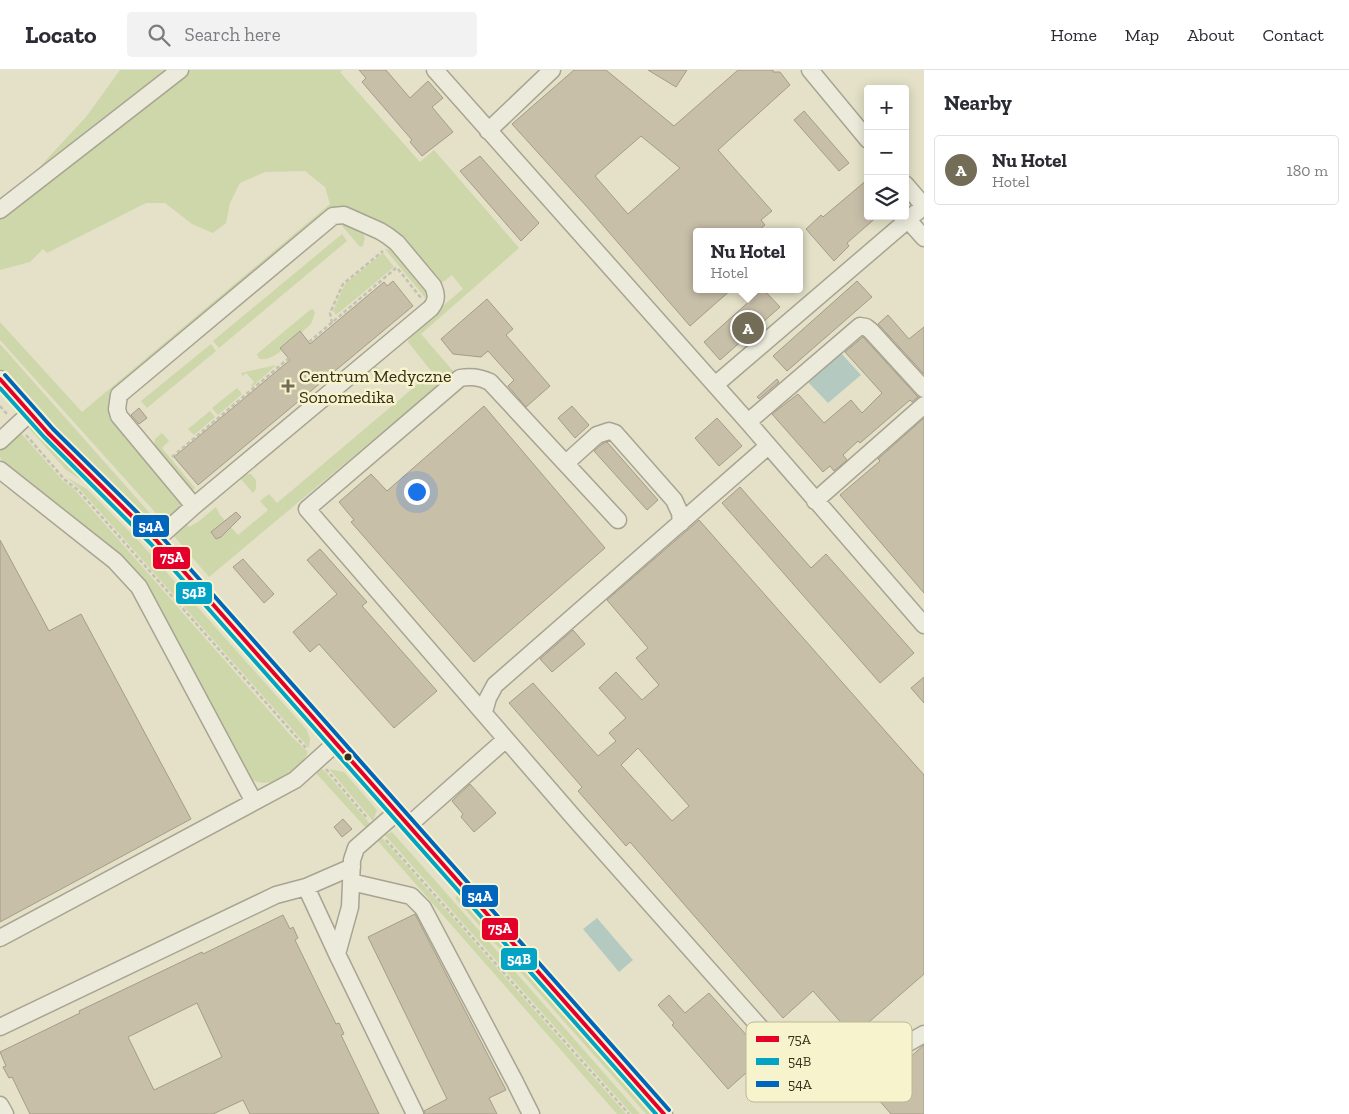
<!DOCTYPE html>
<meta charset="utf-8">
<style>
:root{--surface:#fff;--page:#f2f2f3;--text:#2b2b33;--muted:#7c7c81;--line:#e1e1e2;--accent:#736d58}
body{margin:0;font-family:"Zilla Slab",serif;background:var(--page);color:var(--text)}
.controls{position:absolute;right:15px;top:15px;display:grid;overflow:hidden;border-radius:5px;box-shadow:0 2px 12px #0003}
.controls button{width:45px;height:45px;display:grid;place-items:center;padding:0;border:0;border-bottom:1px solid var(--line);background:var(--surface);color:var(--text);font:25px sans-serif}
.you{position:absolute;left:416px;top:421px;width:18px;height:18px;margin:-12px;border:4px solid #fff;border-radius:50%;background:#1a73e8;box-shadow:0 0 0 8px #1a73e833}
.badge{display:grid;place-items:center;width:32px;height:32px;border-radius:50%;background:var(--accent);color:#fff;font-size:16px;font-weight:700}
.pin{position:absolute;translate:-50% -50%;border:2px solid #fff;box-shadow:0 1px 5px #0006}
.popup{position:absolute;left:693px;top:158px;width:110px;height:65px;box-sizing:border-box;display:grid;place-content:center;border-radius:5px;background:var(--surface);filter:drop-shadow(0 1px 4px #0005);font-size:16px;white-space:nowrap;color:var(--muted)}
.popup b{font-size:19px;color:var(--text)}
.popup::after{content:'';position:absolute;left:50%;top:100%;margin-left:-10px;border:10px solid transparent;border-top-color:var(--surface)}
.list{margin:0;padding:0;list-style:none}
h2{display:flex;justify-content:space-between;align-items:center;height:65px;margin:0;padding:0 20px;font-size:21px}
h2 small{font-size:16px;font-weight:400;color:var(--muted)}
.list li{display:grid;grid-template-columns:32px 1fr auto;gap:15px;align-items:center;box-sizing:border-box;height:70px;margin:0 10px 10px;padding:0 10px;border:1px solid var(--line);border-radius:5px}
.list b{display:block;font-size:19px;white-space:nowrap}
.list p{margin:0;font-size:16px;white-space:nowrap;color:var(--muted)}
.list em{font-size:16px;font-style:normal;color:var(--muted)}
.icon{flex:none;width:28px;height:28px;fill:none;stroke:currentColor;stroke-width:2;stroke-linecap:round;stroke-linejoin:round}
.map{position:relative;flex:none;width:924px;height:1044px;overflow:hidden}
header{display:flex;align-items:center;gap:30px;box-sizing:border-box;height:70px;padding:0 25px;background:var(--surface);border-bottom:1px solid var(--line)}
header strong{font-size:24px}
nav{display:flex;gap:28px;margin-inline-start:auto;font-size:18px}
.search{width:350px;height:45px;background:var(--page);display:flex;align-items:center;gap:12px;box-sizing:border-box;padding:0 18px;border-radius:5px;color:var(--muted);font-size:19px}
main{display:flex}
aside{flex:1;background:var(--surface)}
.map>svg:first-child{display:block}
.green{fill:#cdd7a9}
.water{fill:#b4cac1}
.building{fill:#c8bfa9;stroke:#a49c88;fill-rule:evenodd}
.lines{fill:none;stroke-linecap:round;stroke-linejoin:round}
.minor-casing{stroke:#a8a492;stroke-width:19}
.path{stroke:#c3c1b2;stroke-width:2.5;stroke-dasharray:4 2.5;stroke-linecap:butt}
.minor{stroke:#ebeadb;stroke-width:16}
.bus-1-casing{stroke:#f7f3cc;stroke-width:8}
.bus-2-casing{stroke:#f7f3cc;stroke-width:8}
.bus-3-casing{stroke:#f7f3cc;stroke-width:8}
.bus-1{stroke:#e4002b;stroke-width:4}
.bus-2{stroke:#03a3c5;stroke-width:4}
.bus-3{stroke:#0065bd;stroke-width:4}
.poi-dot{fill:#736d58;stroke:#f7f3cc;stroke-width:2}
.bus-dot{fill:#362e1b;stroke:#f7f3cc;stroke-width:2}
.labels{text-anchor:middle;dominant-baseline:central;stroke-width:5;stroke-linejoin:round;paint-order:stroke}
.poi-label{font-size:18px;fill:#362e1b;stroke:#f7f3cc;text-anchor:start}
.key{fill:#f7f3cc;stroke:#bdb897;stroke-width:1}
.key-label{font-size:14px;fill:#362e1b}
.line-badge{stroke:#f7f3cc;stroke-width:2}
.badge-label{font-size:14px;text-anchor:middle;font-weight:bold;fill:#fff}
</style>
<header>
<strong>Locato</strong>
<div class="search"><svg class="icon" aria-label="search" viewBox="0 0 24 24"><circle cx="10" cy="10" r="6"/><path d="M15 15l6 6"/></svg>Search here</div>
<nav><a>Home</a><a>Map</a><a>About</a><a>Contact</a></nav>
</header>
<main>
<div class="map">
<svg width="924" height="1044" viewBox="0 0 924 1044">
<rect width="100%" height="100%" fill="#e4e1c8"/>
<path class="green" d="M120,0H166L33,104L86,47Z
M187,0H342L340,2L420,92L434,80L519,178L421,264L454,302L209,507L173,465L185,452L189,457L198,452L216,437L220,445L238,465L268,440L260,431L269,424L277,433L432,302L408,272C410,265 414,261 419,256L463,219L452,205L439,215L393,159L353,141L114,319L108,335L110,342L180,430L183,435L165,451L162,450L0,270V252L82,342L330,134L325,117L305,101L265,102L240,113L230,133L226,153L213,163L192,154L165,133H146L47,183L43,179L30,192L0,200V148Z
M338,151L362,161L365,168L363,176L360,177Z
M342,164L347,171L219,278L213,271Z
M385,179L393,180L429,222L430,228L414,245L412,242L427,230Z
M383,183L394,197L336,245L333,241L345,214Z
M313,239L315,243L311,254L301,263L299,261L280,277L282,280C275,286 268,290 259,289L257,284L310,240Z
M0,274L155,449L159,459L53,358L0,298Z
M211,274L216,281L147,338L141,331Z
M276,295L252,317L251,315L254,312L246,303L243,306L241,303Z
M375,295L387,308V310L382,315L369,301V299Z
M237,318L242,324L218,345L212,338Z
M210,341L215,347L194,365L188,359Z
M28,357L35,360L89,415L66,400Z
M19,361L63,411L73,418L292,667L308,682C300,701 273,720 253,710L153,524L137,502L108,477L3,393L0,387V380Z
M162,363L169,371L162,378L195,418L191,422L154,376L155,369Z
M244,404H251L256,410V419L253,423L239,407Z
M66,407L87,419L136,468L307,660L310,669L309,678L79,418Z
M323,699L370,754L366,758L315,702Z
M329,699L344,702L377,740L373,751Z
M392,762L425,799L640,1044H632L385,765Z
M382,768L626,1044H617L377,770Z
M458,825L652,1044H646L455,828Z"/>
<path class="water" d="M841,283L861,305L828,333L808,312Z
M597,848L633,890L619,902L583,859Z"/>
<path class="building" d="M359,0H386L410,28L428,11L443,28L432,37L453,62L422,86L410,72L412,70L362,12L366,8Z
M574,0H606L674,56L738,0H773V2H780L790,15L718,80L772,141L761,150L765,155L757,162H697V219H732L690,256L588,138L512,54ZM641,66L680,98L628,144L595,106Z
M648,0H687L676,17Z
M804,41L849,93L839,101L794,50Z
M480,86L539,153L521,171L460,101Z
M868,109V146H878L847,173L849,176L834,191L806,159L821,145L823,147Z
M393,211L413,236L198,415L174,387L290,290L280,278L300,261L310,274L384,212L387,216Z
M857,211L872,227L787,301L773,286Z
M763,219L780,237L720,290L704,272Z
M487,229L513,259L506,265L550,316L526,337L508,316L514,310L488,281L481,287L453,284L441,269Z
M888,245L909,269L924,257V304L878,254Z
M863,267L918,327L912,332L910,330L860,373L858,371L843,385L847,390L834,401L830,396L823,402L772,344L798,324L824,353L851,330L862,343L882,323L845,282Z
M777,309L779,312L759,329L757,327Z
M484,336L605,478L474,592L351,452L354,450L339,432L371,404L387,421Z
M572,336L589,355L575,368L558,348Z
M139,338L147,348L139,354L131,345Z
M717,348L742,376L719,396L695,368Z
M924,348V523L840,425L880,391L878,389Z
M607,372L658,430L647,440L594,381L602,374Z
M740,417L811,498L826,484L914,583L880,613L722,433Z
M236,442L241,447L221,467L216,469L211,462Z
M699,450L924,705V904L853,966L813,921L783,948L630,772L626,776L578,721L582,717L509,633L533,613L598,686L616,671L609,663L626,648L599,618L616,602L642,630L659,615L636,588L648,578L607,530ZM638,678L689,736L672,751L621,695Z
M0,470L49,561L81,544L191,749L0,852Z
M320,479L367,532L362,536L437,621L394,658L319,574L310,582L293,562L337,524L307,490Z
M243,489L274,524L264,533L233,497Z
M573,560L585,574L552,602L540,589Z
M924,607V633L911,618Z
M470,714L496,743L474,762L461,747L463,744L452,731Z
M343,749L352,759L342,767L334,757Z
M415,844L506,1020L489,1028L497,1044H425L424,1041L447,1029L368,867Z
M283,845L290,859L293,857L298,868L295,870L336,954L339,953L344,964L341,965L379,1044H250L243,1030L213,1044H30L12,1007L9,1008L3,997L6,996L0,982L80,943L79,941L154,905L202,882L203,884ZM197,933L222,987L154,1020L128,967Z
M709,923L765,986L728,1019L672,955L674,953L658,935L669,925L685,943Z
M924,975V1044H891L871,1021Z"/>
<g class="lines">
<defs>
<path id="minor" d="M435,0L748,352L924,555
M810,0L868,70
M488,61L552,0
M905,114L924,136
M0,140L180,0
M908,150L924,168
M0,309L48,363L156,470L664,1044
M715,315L924,136
M748,352L860,256L866,257L871,261L924,319
M0,371L30,343
M566,393L597,365L609,361L615,363L674,430L680,443L681,453
M0,400L115,491L139,517L254,732
M815,431L924,335
M618,450L490,312C480,307 472,306 460,308L307,439L575,749L774,973L792,986L815,993L844,998L876,991L924,964
M156,470L194,436L431,238C437,230 437,225 433,216L397,173L388,166L380,161L344,145L333,146L119,325L117,339L119,346L194,436
M484,642L488,628L495,615L768,376
M397,742L356,778L352,790L350,837L337,884L415,1044
M409,755L506,669
M351,812L411,826L423,838L515,1012L531,1044
M0,868L295,710L336,673
M337,884L306,817L352,797
M0,957L276,825L306,817
M0,1035L5,1044"/>
</defs>
<use href="#minor" class="minor-casing"/>
<path class="path" d="M398,199L421,228
M332,253L330,243L343,214L383,181
M309,272L396,198
M0,336L7,344
M26,365L65,410L78,420L307,679
M172,387L289,288
M326,699L368,749
M386,770L629,1044"/>
<use href="#minor" class="minor"/>
<defs>
<path id="bus-1" d="M0,309L48,363L156,470L664,1044"/>
<path id="bus-2" d="M0,318L44,367L151,474L656,1044"/>
<path id="bus-3" d="M5,305L53,359L161,466L669,1040"/>
</defs>
<use href="#bus-1" class="bus-1-casing"/>
<use href="#bus-2" class="bus-2-casing"/>
<use href="#bus-3" class="bus-3-casing"/>
<use href="#bus-1" class="bus-1"/>
<use href="#bus-2" class="bus-2"/>
<use href="#bus-3" class="bus-3"/>
</g>
<path class="poi-dot" d="M285.5 308.5h5v5h5v5h-5v5h-5v-5h-5v-5h5z"/>
<circle class="bus-dot" cx="348" cy="687" r="4.5"/>
<g class="labels">
<g class="poi-label">
<text x="299" y="306">Centrum Medyczne<tspan x="299" dy="21">Sonomedika</tspan></text>
</g>
</g>
<rect x="746" y="952" width="166" height="80" rx="8" class="key"/>
<rect x="756" y="966" width="23" height="6" fill="#e4002b"/>
<rect x="756" y="988" width="23" height="7" fill="#03a3c5"/>
<rect x="756" y="1011" width="23" height="6" fill="#0065bd"/>
<g class="key-label">
<text x="788" y="974">75A</text>
<text x="788" y="996">54B</text>
<text x="788" y="1019">54A</text>
</g>
<g class="line-badge">
<rect x="132" y="444" width="38" height="24" rx="5" fill="#0065bd"/>
<rect x="152" y="476" width="39" height="24" rx="5" fill="#e4002b"/>
<rect x="175" y="511" width="38" height="24" rx="5" fill="#03a3c5"/>
<rect x="461" y="814" width="38" height="24" rx="5" fill="#0065bd"/>
<rect x="481" y="847" width="38" height="24" rx="5" fill="#e4002b"/>
<rect x="500" y="877" width="38" height="24" rx="5" fill="#03a3c5"/>
</g>
<g class="badge-label">
<text x="151" y="461">54A</text>
<text x="172" y="492">75A</text>
<text x="194" y="527">54B</text>
<text x="480" y="831">54A</text>
<text x="500" y="863">75A</text>
<text x="519" y="894">54B</text>
</g>
</svg>
<div class="controls">
<button>+</button>
<button>−</button>
<button><svg class="icon" aria-label="layers" viewBox="0 0 24 24"><path d="M12 4l9 5-9 5-9-5zM3 14l9 5 9-5"/></svg></button>
</div>
<div class="you"></div>
<div class="pin badge" style="left:748px;top:258px">A</div>
<div class="popup"><b>Nu Hotel</b>Hotel</div>
</div>
<aside>
<h2>Nearby<small></small></h2>
<ul class="list">
<li><span class="badge">A</span><div><b>Nu Hotel</b><p>Hotel</p></div><em>180 m</em></li>
</ul>
</aside>
</main>
